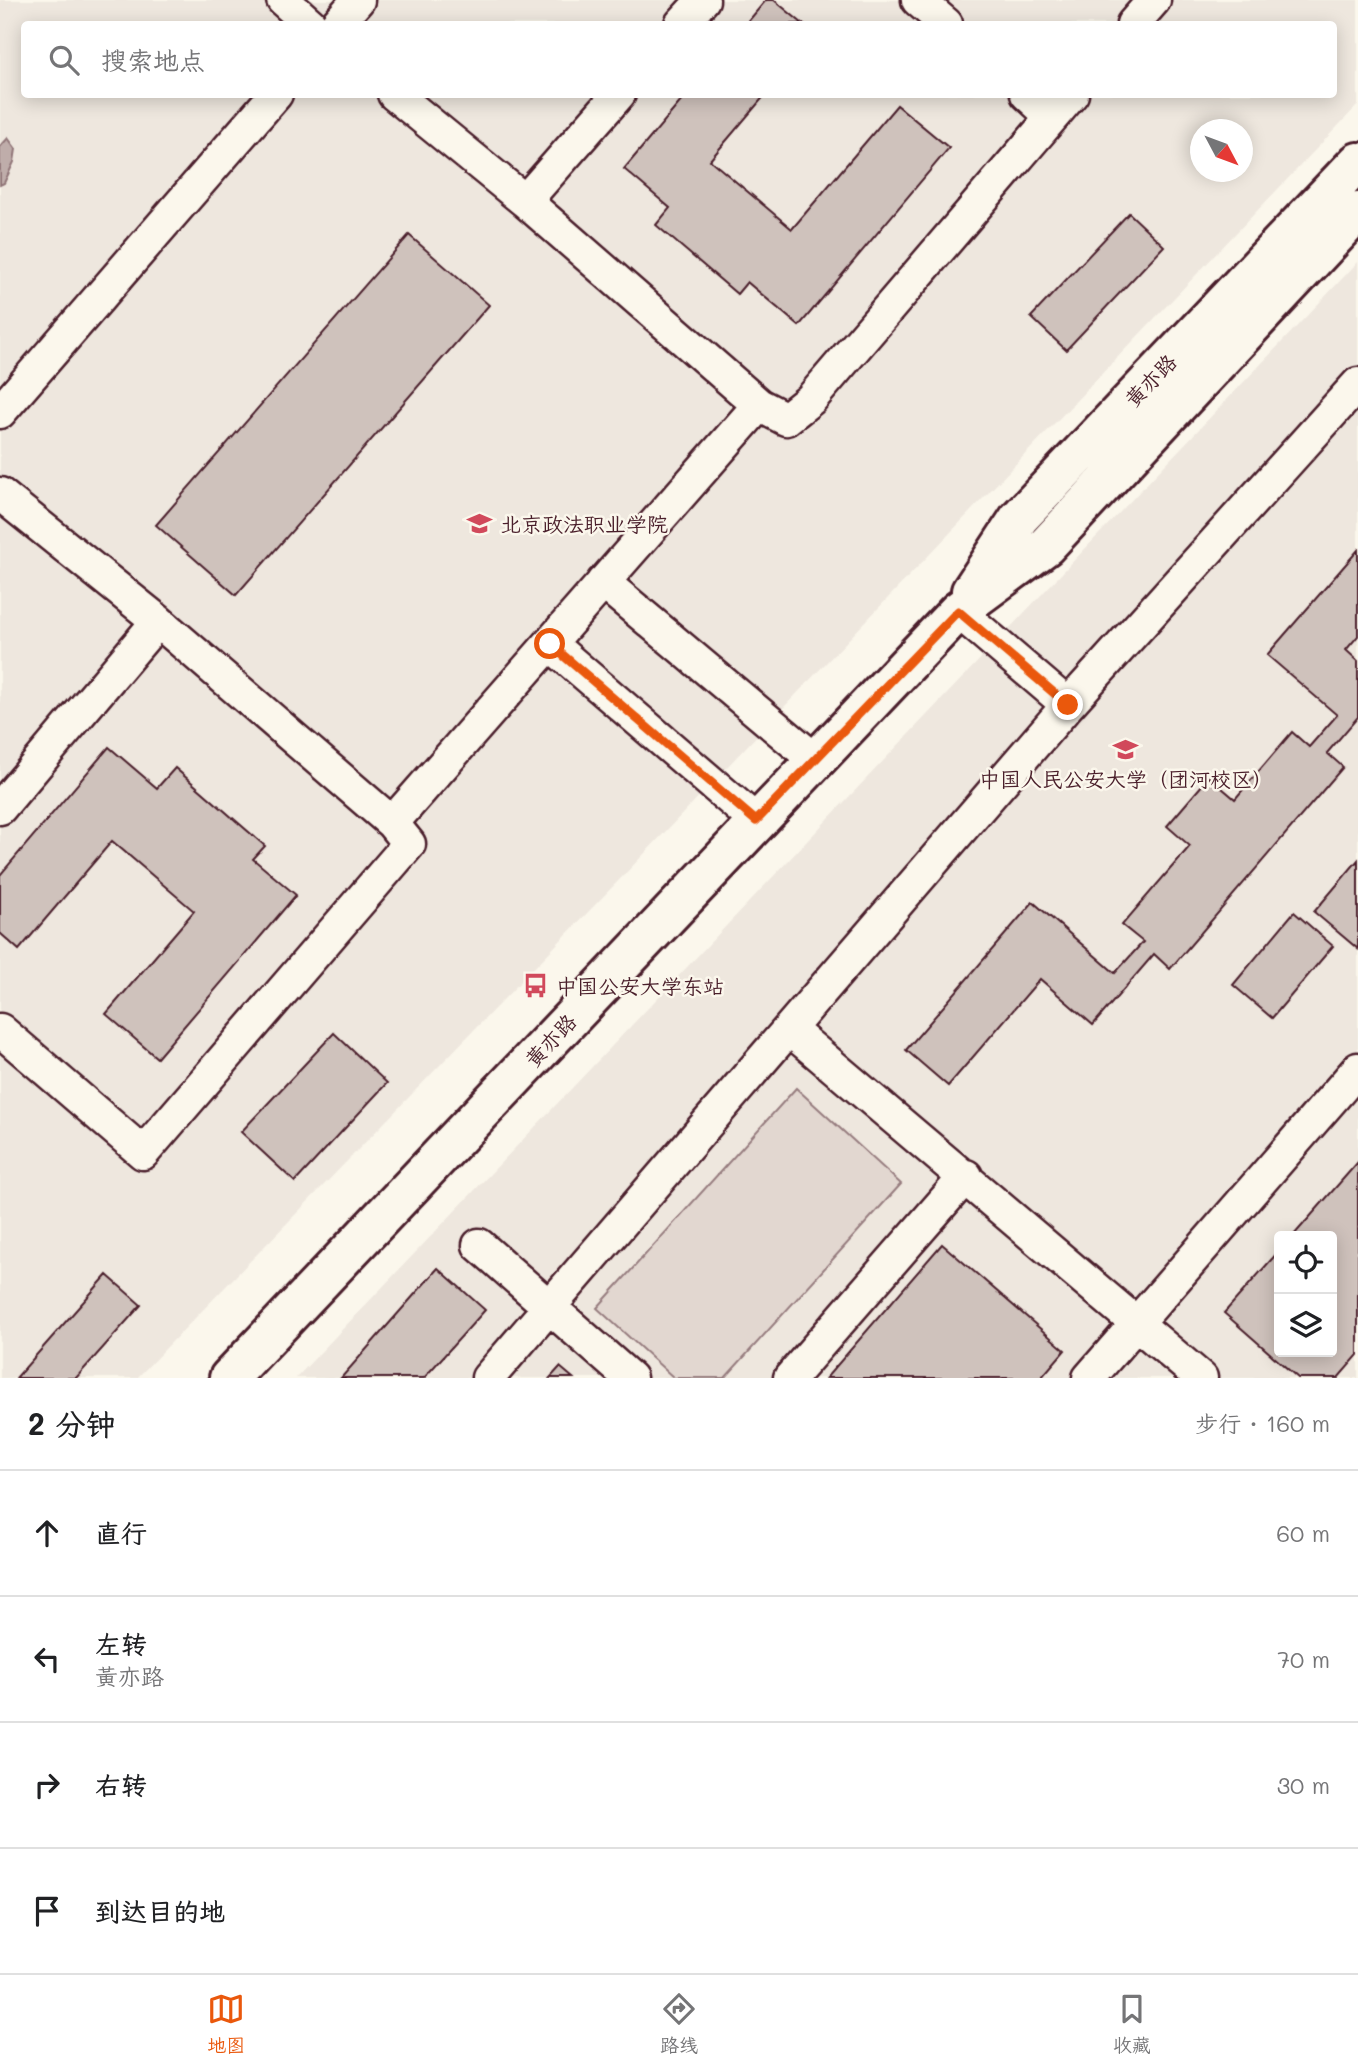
<!DOCTYPE html>
<html lang="zh">
<meta charset="utf-8">
<style>
:root{--surface:#fff;--page:#f6f6f6;--text:#202124;--muted:#757577;--line:#e0e0e0;--accent:#ea580c}
body{margin:0;font-family:Mali,"LXGW WenKai TC",sans-serif;background:var(--page);color:var(--text)}
.controls{position:absolute;right:21px;bottom:21px;display:grid;overflow:hidden;border-radius:7px;box-shadow:0 4px 18px #0003}
.controls button{width:63px;height:63px;display:grid;place-items:center;padding:0;border:0;border-bottom:2px solid var(--line);background:var(--surface);color:var(--text);font:35px sans-serif}
.compass{position:absolute;left:1190px;top:119px;width:63px;height:63px;border-radius:50%;background:var(--surface);box-shadow:0 4px 18px #0003;rotate:131deg}
.stop{position:absolute;width:21px;height:21px;margin:-16px;border:5px solid #ea580c;border-radius:50%;background:#fff}
.stop.end{background:#ea580c;border-color:#fff;box-shadow:0 2px 7px #0008}
.list{margin:0;padding:0;list-style:none}
h2{display:flex;justify-content:space-between;align-items:center;height:91px;margin:0;padding:0 28px;font-size:30px}
h2 small{font-size:23px;font-weight:400;color:var(--muted)}
.list li{display:grid;grid-template-columns:46px 1fr auto;gap:21px;align-items:center;box-sizing:border-box;height:126px;padding:0 28px;border-top:2px solid var(--line)}
.list b{display:block;font-size:26px;white-space:nowrap}
.list p{margin:0;font-size:23px;white-space:nowrap;color:var(--muted)}
.list em{font-size:23px;font-style:normal;color:var(--muted)}
.icon{flex:none;width:38px;height:38px;fill:none;stroke:currentColor;stroke-width:2;stroke-linecap:round;stroke-linejoin:round}
.map{position:relative;flex:none;width:1358px;height:1378px;overflow:hidden}
.search{position:absolute;background:var(--surface);box-shadow:0 4px 18px #0003;left:21px;right:21px;top:21px;height:77px;display:flex;align-items:center;gap:18px;box-sizing:border-box;padding:0 24px;border-radius:7px;color:var(--muted);font-size:26px}
.sheet{height:595px;background:var(--surface)}
nav{display:flex;justify-content:space-around;align-items:center;box-sizing:border-box;height:98px;border-top:2px solid var(--line);background:var(--surface);font-size:19px;color:var(--muted)}
nav a{display:grid;justify-items:center;gap:4px}
nav .on{color:var(--accent)}
.map>svg:first-child{display:block}
.built{fill:#eee7de;fill-rule:evenodd}
.green{fill:#e2d7d0;stroke:#967b7e;stroke-width:2}
.water{fill:#bfadaa;stroke:#907477;stroke-width:2}
.building{fill:#cfc2bc;stroke:#4a1f2b;stroke-width:2}
.lines{fill:none;stroke-linecap:round;stroke-linejoin:round}
.minor-casing{stroke:#4a1f2b;stroke-width:37}
.major-casing{stroke:#4a1f2b;stroke-width:44}
.minor{stroke:#fbf7ec;stroke-width:32}
.major{stroke:#fbf7ec;stroke-width:38}
.route{stroke:#ea580c;stroke-width:9}
.labels{text-anchor:middle;dominant-baseline:central;stroke-width:5;stroke-linejoin:round;paint-order:stroke}
.street-label{font-size:21px;fill:#4a1f2b;stroke:#fbf7ec}
.poi-label{font-size:21px;fill:#4a1f2b;stroke:#fbf7ec;text-anchor:start}
</style>
<div class="map">
<svg width="1358" height="1378" viewBox="0 0 1358 1378">
<rect width="100%" height="100%" fill="#fbf7ec"/>
<filter id="ink" filterUnits="userSpaceOnUse"><feTurbulence type="fractalNoise" baseFrequency=".0143" numOctaves="2"/><feDisplacementMap in="SourceGraphic" scale="14" xChannelSelector="R" yChannelSelector="G"/><feConvolveMatrix kernelMatrix="1 2 1 2 8 2 1 2 1" color-interpolation-filters="sRGB"/></filter>
<g filter="url(#ink)">
<path class="built" d="M0,0H1358V105L624,875L137,1378H0ZM24,24H1334V94H24ZM1200,130H1242V172H1200Z
M1358,262V1378H296ZM1279,1236H1332V1352H1279Z"/>
<path class="green" d="M796,1088L901,1184L725,1378H674L597,1308Z"/>
<path class="water" d="M8,138L16,149L14,162L4,183L0,185V147Z"/>
<path class="building" d="M766,0H774L803,24H746Z
M687,94H766L710,160L792,229L897,105L949,148L799,326L747,282L737,294L656,225L670,208L624,169Z
M1129,213L1164,246L1066,350L1031,317Z
M409,235L489,305L236,595L156,525Z
M1358,550V636L1346,650L1358,661V717L1327,753L1343,767L1170,969L1154,954L1093,1025L1040,979L948,1086L906,1050L1033,902L1115,973L1143,942L1122,925L1190,846L1167,826L1209,777L1235,799L1292,732L1309,747L1337,715L1267,655Z
M109,747L157,788L175,768L265,846L253,859L296,895L157,1058L106,1014L194,911L112,841L19,950L0,933V875Z
M1358,860V949L1314,912Z
M1294,912L1333,946L1272,1018L1233,985Z
M334,1033L387,1083L295,1182L241,1132Z
M1358,1162V1355L1338,1378H1298L1224,1313L1279,1251V1352H1332V1236H1293Z
M942,1244L1065,1350L1041,1378H826Z
M438,1268L485,1310L424,1378H341Z
M107,1275L141,1305L76,1378H16Z
M560,1367L573,1378H550Z"/>
<g class="lines">
<defs>
<path id="minor" d="M283,0L310,24
M918,0L946,24
M337,24L358,0
M681,24L703,0
M1133,24L1154,0
M394,94L525,201L759,405L786,419L811,399L1072,94
M1027,94L1052,117
M525,201L619,94
M0,412L276,94
M0,494L158,621L392,823L409,844L143,1153L0,1030
M603,582L815,760
M958,611L1068,705
M550,644L756,821
M0,808L158,621
M392,823L759,405
M789,1029L1201,1378
M479,1245L630,1378
M488,1378L1068,705L1358,384
M790,1378L966,1176
M1089,1378L1358,1069"/>
<path id="major" d="M971,591L1019,518L1358,162
M229,1378L958,611L1046,546L1358,212"/>
</defs>
<use href="#minor" class="minor-casing"/>
<use href="#major" class="major-casing"/>
<use href="#minor" class="minor"/>
<use href="#major" class="major"/>
</g>
</g>
<g class="lines" filter="url(#ink)">
<path class="route" d="M550,644L756,821L958,611L1068,705"/>
</g>
<defs>
<symbol id="university-bare" viewBox="-9 -9 18 18"><path d="M0-5L7-2L0 1L-7-2ZM-4 1L0 2.5L4 1V4Q0 6-4 4Z" fill="#d1495b" stroke="#fbf7ec" stroke-width="2.5" paint-order="stroke"/></symbol>
<symbol id="bus-bare" viewBox="-9 -9 18 18"><path d="M-5-6H5V4H4V6H2V4H-2V6H-4V4H-5ZM-3.5-4V0h7V-4ZM-3.5 1.2v1.5H-2V1.2ZM2 1.2v1.5H3.5V1.2Z" fill="#d1495b" stroke="#fbf7ec" stroke-width="2.5" paint-order="stroke"/></symbol>
</defs>
<g fill-rule="evenodd">
<use href="#university-bare" x="462" y="506" width="35" height="35"/>
<use href="#university-bare" x="1108" y="732" width="35" height="35"/>
<use href="#bus-bare" x="518" y="968" width="35" height="35"/>
</g>
<g class="labels">
<g class="street-label">
<text transform="translate(1150 380) rotate(-46)">黄亦路</text>
<text transform="translate(550 1040) rotate(-47)">黄亦路</text>
</g>
<g class="poi-label">
<text x="500" y="523">北京政法职业学院</text>
<text x="1126" y="778" text-anchor="middle">中国人民公安大学（团河校区）</text>
<text x="556" y="985">中国公安大学东站</text>
</g>
</g>
</svg>
<div class="controls">
<button><svg class="icon" aria-label="locate" viewBox="0 0 24 24"><circle cx="12" cy="12" r="6"/><path d="M12 2v4M12 18v4M2 12h4M18 12h4"/></svg></button>
<button><svg class="icon" aria-label="layers" viewBox="0 0 24 24"><path d="M12 4l9 5-9 5-9-5zM3 14l9 5 9-5"/></svg></button>
</div>
<svg class="compass" viewBox="-18 -18 36 36"><path d="M0-13l5 13h-10z" fill="#e53935"/><path d="M0 13l5-13h-10z" fill="#757577"/></svg>
<div class="stop" style="left:550px;top:644px"></div>
<div class="stop end" style="left:1068px;top:705px"></div>
<div class="search"><svg class="icon" aria-label="search" viewBox="0 0 24 24"><circle cx="10" cy="10" r="6"/><path d="M15 15l6 6"/></svg>搜索地点</div>
</div>
<section class="sheet">
<h2>2 分钟<small>步行 · 160 m</small></h2>
<ul class="list">
<li><svg class="icon" aria-label="ahead" viewBox="0 0 24 24"><path d="M12 20V5M6 11l6-6 6 6"/></svg><div><b>直行</b></div><em>60 m</em></li>
<li><svg class="icon" aria-label="left" viewBox="0 0 24 24"><path d="M17 20v-9H6M10 6l-5 5 5 5"/></svg><div><b>左转</b><p>黄亦路</p></div><em>70 m</em></li>
<li><svg class="icon" aria-label="right" viewBox="0 0 24 24"><path d="M7 20v-9h11M14 6l5 5-5 5"/></svg><div><b>右转</b></div><em>30 m</em></li>
<li><svg class="icon" aria-label="arrive" viewBox="0 0 24 24"><path d="M6 21V4h12l-3 4 3 4H6"/></svg><div><b>到达目的地</b></div></li>
</ul>
</section>
<nav>
<a class="on"><svg class="icon" aria-label="map" viewBox="0 0 24 24"><path d="M3 6l6-2 6 2 6-2v14l-6 2-6-2-6 2zM9 4v14M15 6v14"/></svg>地图</a>
<a><svg class="icon" aria-label="directions" viewBox="0 0 24 24"><path d="M12 3l9 9-9 9-9-9zM9 14v-3h6M13 9l2 2-2 2"/></svg>路线</a>
<a><svg class="icon" aria-label="saved" viewBox="0 0 24 24"><path d="M7 4h10v16l-5-4-5 4z"/></svg>收藏</a>
</nav>
